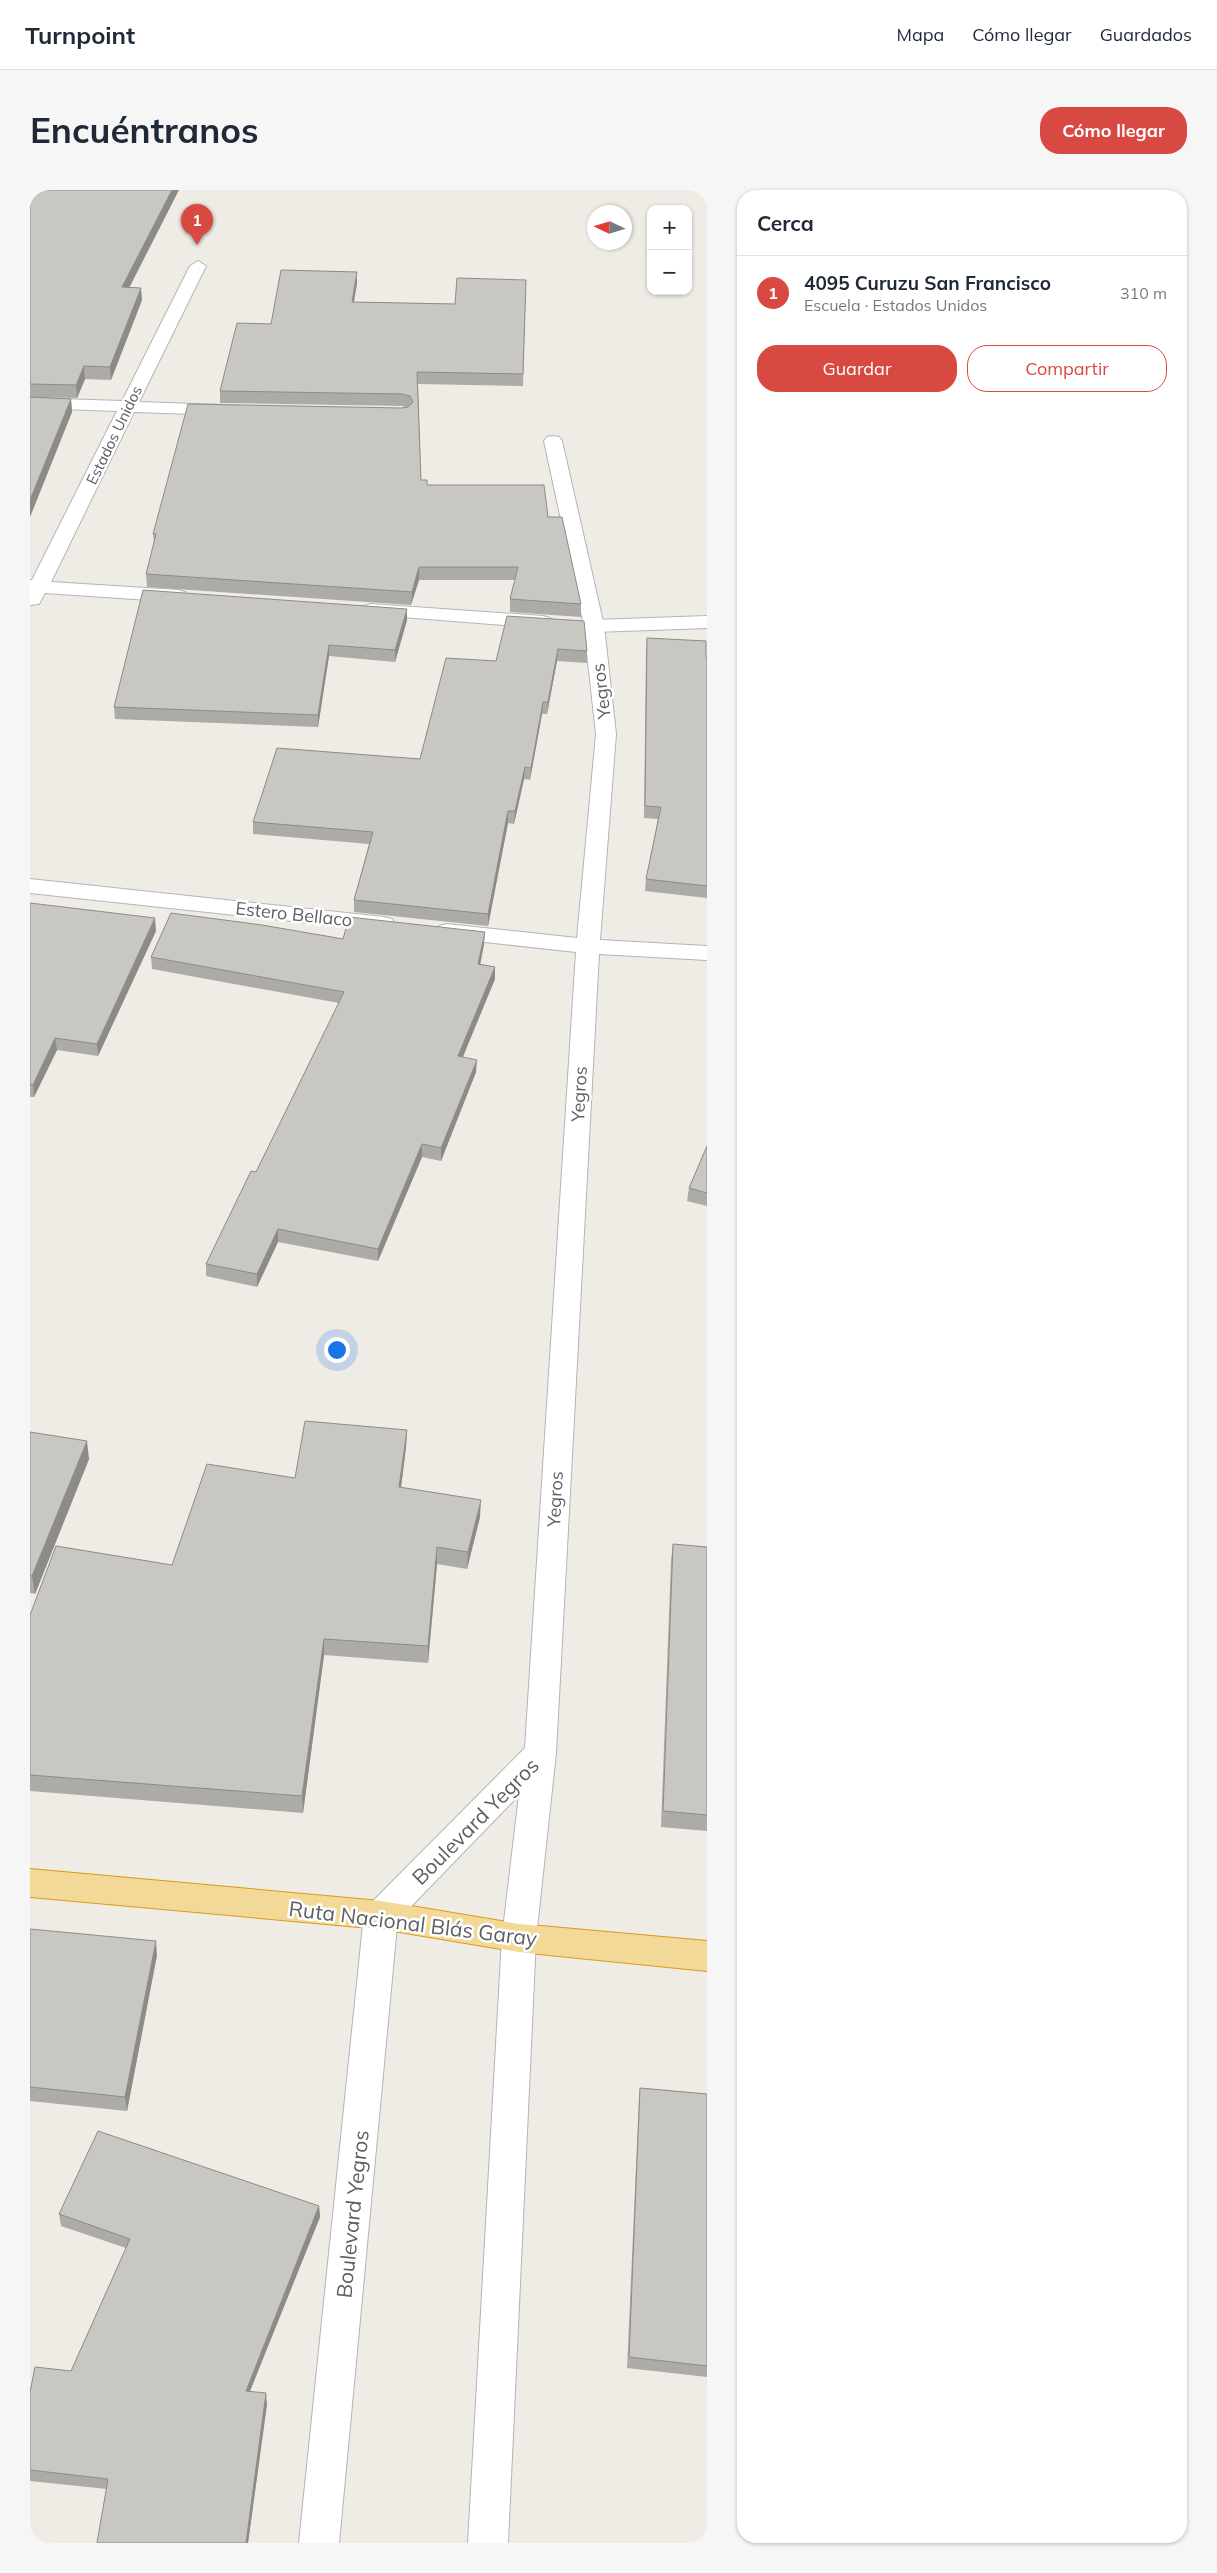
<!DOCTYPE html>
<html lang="es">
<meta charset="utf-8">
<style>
:root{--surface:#fff;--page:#f6f6f7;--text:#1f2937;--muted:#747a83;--line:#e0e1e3;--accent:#d84a41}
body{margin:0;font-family:Mulish,sans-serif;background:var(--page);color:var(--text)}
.controls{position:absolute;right:15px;top:15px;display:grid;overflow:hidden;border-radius:10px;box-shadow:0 1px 4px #0004}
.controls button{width:45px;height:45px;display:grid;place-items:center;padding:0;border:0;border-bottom:1px solid var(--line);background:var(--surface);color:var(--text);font:25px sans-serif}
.compass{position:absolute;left:557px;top:15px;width:45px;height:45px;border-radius:50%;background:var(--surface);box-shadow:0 1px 4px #0004;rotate:274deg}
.you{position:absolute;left:306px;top:1159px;width:18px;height:18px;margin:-12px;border:4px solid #fff;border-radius:50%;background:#1a73e8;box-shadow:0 0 0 8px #1a73e833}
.badge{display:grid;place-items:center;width:32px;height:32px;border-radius:50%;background:var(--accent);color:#fff;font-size:16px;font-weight:700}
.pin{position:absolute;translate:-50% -41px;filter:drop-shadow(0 1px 2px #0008)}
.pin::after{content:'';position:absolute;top:26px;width:18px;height:15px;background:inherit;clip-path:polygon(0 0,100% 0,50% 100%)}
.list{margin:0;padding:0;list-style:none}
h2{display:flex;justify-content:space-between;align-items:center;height:65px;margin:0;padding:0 20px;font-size:21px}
h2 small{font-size:16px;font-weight:400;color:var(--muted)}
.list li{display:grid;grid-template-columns:32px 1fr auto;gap:15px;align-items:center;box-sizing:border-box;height:75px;padding:0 20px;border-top:1px solid var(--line)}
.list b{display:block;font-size:19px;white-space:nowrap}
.list p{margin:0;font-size:16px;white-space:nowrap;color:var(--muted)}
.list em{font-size:16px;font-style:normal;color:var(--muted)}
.actions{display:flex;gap:10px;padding:15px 20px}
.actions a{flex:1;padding:11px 0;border:1px solid var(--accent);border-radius:20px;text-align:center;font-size:18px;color:var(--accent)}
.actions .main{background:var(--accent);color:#fff}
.map{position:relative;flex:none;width:677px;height:2353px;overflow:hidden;border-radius:20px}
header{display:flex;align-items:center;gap:30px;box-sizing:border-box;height:70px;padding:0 25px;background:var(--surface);border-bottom:1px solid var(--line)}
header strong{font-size:24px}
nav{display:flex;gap:28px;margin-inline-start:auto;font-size:18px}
.intro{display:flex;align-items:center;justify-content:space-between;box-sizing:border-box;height:120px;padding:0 30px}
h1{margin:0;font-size:35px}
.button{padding:12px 22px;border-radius:20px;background:var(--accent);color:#fff;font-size:18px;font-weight:700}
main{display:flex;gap:30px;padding:0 30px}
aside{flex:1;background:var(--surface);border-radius:20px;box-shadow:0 1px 4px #0004}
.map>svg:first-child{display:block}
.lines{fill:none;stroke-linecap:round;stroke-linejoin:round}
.lane-casing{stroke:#b2b5b9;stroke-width:2}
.street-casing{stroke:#b2b5b9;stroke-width:2}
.secondary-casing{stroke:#b2b4b9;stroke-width:2}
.highway-casing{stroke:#dc9a17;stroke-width:2}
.lane{fill:#fff;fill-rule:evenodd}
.street{fill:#fff;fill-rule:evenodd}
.secondary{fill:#fff;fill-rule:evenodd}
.highway{fill:#f2d998;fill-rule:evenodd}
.wall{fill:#adaba7}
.shaded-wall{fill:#8d8b88}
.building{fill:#c9c7c2;stroke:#8d8b88}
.labels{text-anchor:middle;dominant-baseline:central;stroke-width:5;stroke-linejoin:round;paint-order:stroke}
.far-street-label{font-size:15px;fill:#5d6064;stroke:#fff}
.street-label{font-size:18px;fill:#5d6064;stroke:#fff}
.near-street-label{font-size:21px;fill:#5d6064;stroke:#fff}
</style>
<header>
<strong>Turnpoint</strong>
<nav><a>Mapa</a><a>Cómo llegar</a><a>Guardados</a></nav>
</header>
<div class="intro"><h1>Encuéntranos</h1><a class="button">Cómo llegar</a></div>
<main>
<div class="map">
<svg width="677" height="2353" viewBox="0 0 677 2353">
<rect width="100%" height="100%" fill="#eeece5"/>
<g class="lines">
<defs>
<path id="lane" d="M677,426V438L564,442L557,440L554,436L557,432L564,430Z"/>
<path id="street" d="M168,71L176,76L109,212L193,215L199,216L202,220L199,224L193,225L104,222L21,392L148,400L155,402L158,406L155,410L148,412L15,403L9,414L0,415V390H2L87,221L0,218V208L92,211L160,76Z
M523,246L529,247L532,251L574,436L586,544L570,750L677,756V770L569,764L526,1563L506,1748L501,1758L489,1762L477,1758L472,1748L489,1605L363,1735L351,1739L339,1735L334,1725L339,1715L495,1558L546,762L417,748L409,746L406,741L409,736L417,734L547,748L566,544L554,436L514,251L517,247Z
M341,414L513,426L520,428L523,432L520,436L513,438L334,424L331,420L334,416Z
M0,689L354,727L362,729L365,734L362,739L354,741L0,703Z"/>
<path id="secondary" d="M351,1711L363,1715L368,1725L309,2353H269L334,1725L339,1715Z
M489,1734L501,1738L506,1748L478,2353H438L472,1748L477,1738Z"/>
<path id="highway" d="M0,1679L351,1711L489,1734L677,1751V1781L489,1762L351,1739L0,1707Z"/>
</defs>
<use href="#lane" class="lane-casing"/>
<use href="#street" class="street-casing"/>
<use href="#secondary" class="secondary-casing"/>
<use href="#highway" class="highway-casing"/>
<use href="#lane" class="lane"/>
<use href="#street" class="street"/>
<use href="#secondary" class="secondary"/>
<use href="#highway" class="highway"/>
</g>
<path class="wall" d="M0,0L100,97L112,110L81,190L55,189L47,208L0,207L41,209L42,222L0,327Z
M496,90L493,196L388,194L391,290L397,295L518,327L551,414V427L480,422V409L485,390H389L381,415L117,397L116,384L124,353L123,344L372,218L376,217L372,216L190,213V201L241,134L327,93L324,112L425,114Z
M477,426L557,461V473L527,471L517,524H512L500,590L494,589L484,634L478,633L458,736L324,722V710L339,654L223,644V632L390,569L466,471Z
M377,430L365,472L299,466L288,537L85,529L84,517Z
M617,448L677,468V708L615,701L616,689L628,629L614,628L616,460Z
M0,713L126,741L68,866L27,860L4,907H0Z
M313,749L454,754L450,774L465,777V789L432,867L446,882L411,971L392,967L348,1071L248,1052L227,1097L176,1086V1074L226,982L309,813L122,779L121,767Z
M677,956V1016L657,1011L659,998Z
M377,1240L376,1257L371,1297L450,1327L437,1379L407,1374L398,1473L294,1465L273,1623L0,1601V1425L142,1375L265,1288Z
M0,1242L59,1269L5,1404L0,1403Z
M643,1354L677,1357V1641L631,1637L641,1370Z
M0,1739L127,1765L97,1921L0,1911Z
M610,1898L677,1904V2187L597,2178L609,1909Z
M289,2016L290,2027L220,2201L237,2214L218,2353H67L77,2299L0,2291V2202L41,2181L96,2058L31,2036L29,2024Z"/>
<path class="shaded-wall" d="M142,0H149L93,110L92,97Z
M327,82V93L322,123V112Z
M111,98L112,110L81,190L80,177Z
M54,176L55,189L47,208L46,195Z
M41,209L42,222L0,327V310Z
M389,377V390L381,415L382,402Z
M377,419V430L365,472V460Z
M299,455V466L288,537V525Z
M528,459L527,471L517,524L518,512Z
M513,512L512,524L500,590L501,578Z
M495,577L494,589L484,634L485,621Z
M478,621V633L458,736V724Z
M125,728L126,741L68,866L67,854Z
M455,742L454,754L448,786V774Z
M465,777V789L428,879V866Z
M25,848L27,860L4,907L3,895Z
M447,870L446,882L411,971V958Z
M392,954V967L348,1071V1059Z
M248,1039V1052L227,1097V1084Z
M377,1240L376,1257L369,1314V1297Z
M57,1251L59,1269L5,1404L2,1386Z
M451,1310L450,1327L437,1379L438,1362Z
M407,1357V1374L398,1473V1456Z
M294,1449V1465L273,1623L272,1606Z
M126,1751L127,1765L97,1921L95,1907Z
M289,2016L290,2027L216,2211V2201Z
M236,2203L237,2214L218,2353H216Z"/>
<path class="building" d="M0,0H142L92,97L111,98L80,177L54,176L46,195L0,194Z
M251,80L327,82L322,112L425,114L427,88L496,90L493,184L387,182L391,290H397V295H514L518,327H532L551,414L480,409L488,377H389L382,402L116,384L126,344H123L158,214L372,218L378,217L383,212L380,206L372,204L190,201L207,133L241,134Z
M0,207L41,209L0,310Z
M113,400L377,419L365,460L299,455L288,525L84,517Z
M477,426L554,431L557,461L528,459L518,512H513L501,578L495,577L485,621H478L458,724L324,710L343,642L223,632L247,558L390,569L416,468L466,471Z
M617,448L676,451V468H677V696L616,689L631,617L615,616Z
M0,713L125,728L67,854L25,848L3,895L0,894Z
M141,723L232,735L313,749L319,727L455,742L448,774L465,777L428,866L447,870L411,958L392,954L348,1059L248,1039L227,1084L176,1074L221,981L226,982L314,802L121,767Z
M677,956V1003L659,998Z
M275,1231L377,1240L369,1297L451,1310L438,1362L407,1357L398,1456L294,1449L272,1606L0,1585V1425L26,1356L142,1375L177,1274L265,1288Z
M0,1242L57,1251L2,1386H0Z
M643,1354L677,1357V1625L633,1621Z
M0,1739L126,1751L95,1907L0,1897Z
M610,1898L677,1904V2176L599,2167Z
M68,1941L289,2016L216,2201L236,2203L216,2353H67L78,2289L0,2280V2202L5,2177L41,2181L100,2049L29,2024Z"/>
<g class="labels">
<g class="far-street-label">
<text transform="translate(84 245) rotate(-64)">Estados Unidos</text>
</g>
<g class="street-label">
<text transform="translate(571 501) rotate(-97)">Yegros</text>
<text transform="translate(264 724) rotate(6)">Estero Bellaco</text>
<text transform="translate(549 904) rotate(-87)">Yegros</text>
<text transform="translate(525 1309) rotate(-87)">Yegros</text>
</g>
<g class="near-street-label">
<text transform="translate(445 1631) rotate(-45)">Boulevard Yegros</text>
<text transform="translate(383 1733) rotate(7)">Ruta Nacional Blás Garay</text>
<text transform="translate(322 2024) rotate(-84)">Boulevard Yegros</text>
</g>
</g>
</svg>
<div class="controls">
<button>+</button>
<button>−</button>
</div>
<svg class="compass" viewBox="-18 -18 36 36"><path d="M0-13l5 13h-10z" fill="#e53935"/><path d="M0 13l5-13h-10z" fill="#747a83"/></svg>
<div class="you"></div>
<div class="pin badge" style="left:167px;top:55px">1</div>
</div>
<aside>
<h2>Cerca<small></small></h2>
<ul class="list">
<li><span class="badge">1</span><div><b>4095 Curuzu San Francisco</b><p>Escuela · Estados Unidos</p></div><em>310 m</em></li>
</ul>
<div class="actions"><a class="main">Guardar</a><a>Compartir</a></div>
</aside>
</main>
